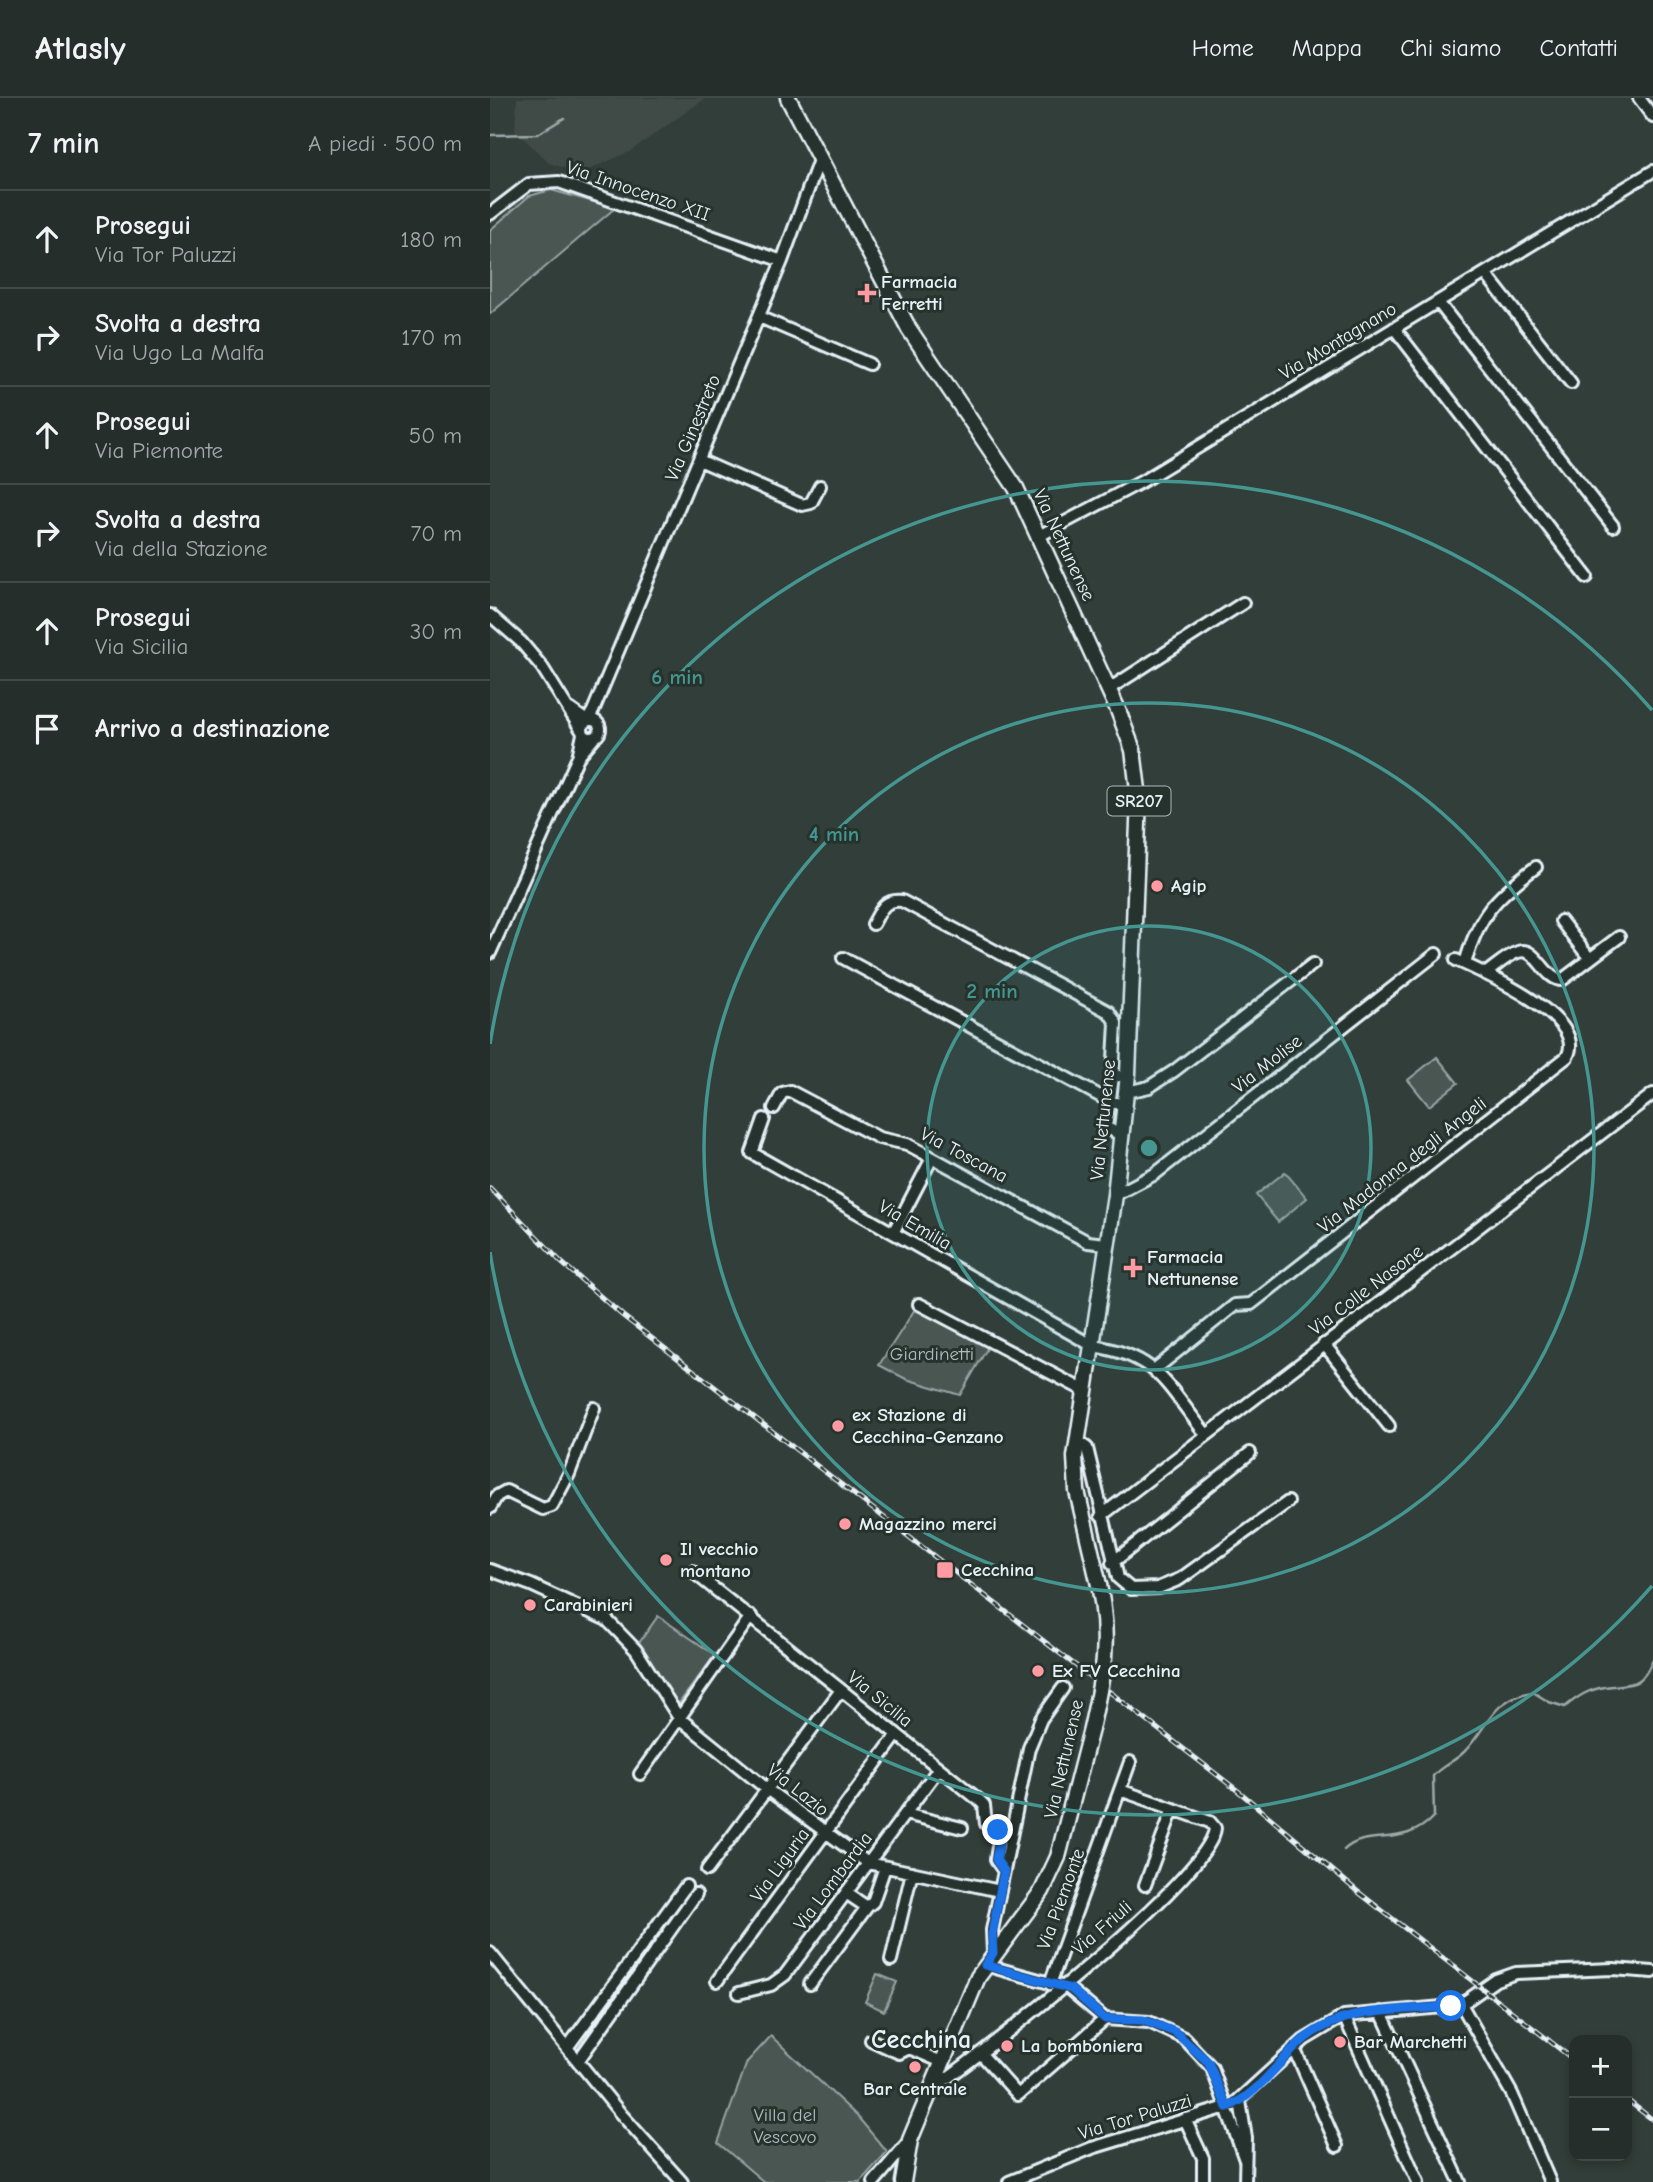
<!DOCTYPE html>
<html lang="it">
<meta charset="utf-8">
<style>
:root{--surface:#262e2b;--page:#2e3633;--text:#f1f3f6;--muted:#a4a8a9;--line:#424a47}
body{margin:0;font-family:"Comic Neue",sans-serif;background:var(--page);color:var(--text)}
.controls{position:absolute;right:21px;bottom:21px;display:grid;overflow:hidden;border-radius:14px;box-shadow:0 4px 10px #0003}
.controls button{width:63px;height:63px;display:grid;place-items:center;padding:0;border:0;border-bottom:2px solid var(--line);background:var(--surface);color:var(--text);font:35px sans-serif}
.stop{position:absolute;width:21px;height:21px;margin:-16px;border:5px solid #1a73e8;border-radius:50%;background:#fff}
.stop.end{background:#1a73e8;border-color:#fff;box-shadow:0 2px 7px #0008}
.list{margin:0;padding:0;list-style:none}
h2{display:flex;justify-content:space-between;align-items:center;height:91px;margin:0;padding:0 28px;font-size:30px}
h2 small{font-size:23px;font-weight:400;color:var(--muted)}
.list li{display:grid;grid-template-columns:46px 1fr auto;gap:21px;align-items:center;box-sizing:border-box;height:98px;padding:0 28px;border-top:2px solid var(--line)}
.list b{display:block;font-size:26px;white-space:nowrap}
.list p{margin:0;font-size:23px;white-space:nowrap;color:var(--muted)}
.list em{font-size:23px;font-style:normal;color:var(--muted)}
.icon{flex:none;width:38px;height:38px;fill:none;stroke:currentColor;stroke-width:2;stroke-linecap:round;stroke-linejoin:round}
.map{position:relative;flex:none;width:1163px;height:2084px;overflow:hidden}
header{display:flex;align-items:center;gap:42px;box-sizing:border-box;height:98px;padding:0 35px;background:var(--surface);border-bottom:2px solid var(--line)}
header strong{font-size:33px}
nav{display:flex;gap:38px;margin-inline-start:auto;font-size:24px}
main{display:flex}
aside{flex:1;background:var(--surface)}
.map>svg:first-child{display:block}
.built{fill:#3f4b46}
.green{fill:#495651;stroke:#98a4a4;stroke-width:2}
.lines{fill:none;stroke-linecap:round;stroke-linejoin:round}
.stream{stroke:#9ea9ab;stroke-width:2.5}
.minor-casing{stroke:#e8f1f8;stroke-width:16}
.major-casing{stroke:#e8f1f8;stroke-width:19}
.minor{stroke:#26332d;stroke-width:10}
.major{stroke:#26332d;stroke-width:14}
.rail-casing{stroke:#e8f1f8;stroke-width:5}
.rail{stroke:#26332d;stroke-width:2.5;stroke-dasharray:8;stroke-linecap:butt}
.major-bridge-casing{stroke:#e8f1f8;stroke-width:19;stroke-linecap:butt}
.major-bridge{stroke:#26332d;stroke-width:14}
.route{stroke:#1a73e8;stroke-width:9}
.ring{fill:none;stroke:#459590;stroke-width:3.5}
.poi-dot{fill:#ff9aa2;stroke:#26332d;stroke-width:2.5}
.labels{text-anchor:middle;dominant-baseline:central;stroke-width:6;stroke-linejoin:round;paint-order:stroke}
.shield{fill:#26332d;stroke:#aeb8bb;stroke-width:2}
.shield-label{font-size:18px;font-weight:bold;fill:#e8f1f8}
.street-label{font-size:19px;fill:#e8f1f8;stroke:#26332d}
.poi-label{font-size:19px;font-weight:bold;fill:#e8f1f8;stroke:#26332d;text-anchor:start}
.park-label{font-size:19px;fill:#b0bbbe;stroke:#26332d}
.district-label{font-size:26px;font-weight:bold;fill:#e8f1f8;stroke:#26332d}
.centre{fill:#459590;stroke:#26332d;stroke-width:3.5}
.ring-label{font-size:21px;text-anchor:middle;font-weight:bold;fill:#459590;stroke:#26332d;stroke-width:6;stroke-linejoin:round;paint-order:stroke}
</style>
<header>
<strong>Atlasly</strong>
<nav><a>Home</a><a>Mappa</a><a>Chi siamo</a><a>Contatti</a></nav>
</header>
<main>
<aside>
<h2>7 min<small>A piedi · 500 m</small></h2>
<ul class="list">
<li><svg class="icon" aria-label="ahead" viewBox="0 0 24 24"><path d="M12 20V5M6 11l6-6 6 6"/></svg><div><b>Prosegui</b><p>Via Tor Paluzzi</p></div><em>180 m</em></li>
<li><svg class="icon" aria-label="right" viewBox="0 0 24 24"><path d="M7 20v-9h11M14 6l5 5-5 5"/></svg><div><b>Svolta a destra</b><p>Via Ugo La Malfa</p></div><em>170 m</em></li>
<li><svg class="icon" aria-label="ahead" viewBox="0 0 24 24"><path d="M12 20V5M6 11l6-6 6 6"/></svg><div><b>Prosegui</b><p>Via Piemonte</p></div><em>50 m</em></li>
<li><svg class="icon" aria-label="right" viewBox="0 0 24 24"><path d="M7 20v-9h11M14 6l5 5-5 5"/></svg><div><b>Svolta a destra</b><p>Via della Stazione</p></div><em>70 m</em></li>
<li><svg class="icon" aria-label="ahead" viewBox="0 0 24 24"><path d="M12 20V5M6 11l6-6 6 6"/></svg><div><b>Prosegui</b><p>Via Sicilia</p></div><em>30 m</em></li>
<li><svg class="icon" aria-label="arrive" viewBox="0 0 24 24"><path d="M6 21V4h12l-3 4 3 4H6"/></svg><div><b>Arrivo a destinazione</b></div></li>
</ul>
</aside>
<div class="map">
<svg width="1163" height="2084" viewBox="0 0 1163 2084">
<rect width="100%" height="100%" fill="#323e39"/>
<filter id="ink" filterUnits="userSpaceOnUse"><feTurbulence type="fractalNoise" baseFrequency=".0143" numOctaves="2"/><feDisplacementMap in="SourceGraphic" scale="14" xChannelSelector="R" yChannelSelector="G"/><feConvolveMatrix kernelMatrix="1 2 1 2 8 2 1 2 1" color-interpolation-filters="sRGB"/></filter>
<g filter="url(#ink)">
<path class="built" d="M27,0H216L139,54L91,75L59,65L25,32Z"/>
<path class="green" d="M61,92L125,110L0,216V132L39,98Z
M947,959L968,985L939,1008L918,982Z
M795,1074L817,1100L788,1124L766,1097Z
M425,1211L498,1249L470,1297L416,1281L389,1267Z
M168,1518L225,1557L189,1605H184L149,1545Z
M387,1876L407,1884L394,1913L375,1904Z
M281,1938L367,2018L397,2054L370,2084H274L228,2045L257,1964Z"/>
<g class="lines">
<path class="stream" d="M0,37L48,36L74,20
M854,1752C878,1729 913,1752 944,1718L943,1678C952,1667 964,1664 974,1654C999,1629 1001,1600 1043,1594L1059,1604L1075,1609C1087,1599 1099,1591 1115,1589C1144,1585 1151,1590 1163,1561"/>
<defs>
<path id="minor" d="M1149,0L1163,19
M0,116L39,86L69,84L292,163
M995,175L1081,285
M948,204L1123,428
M269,219L379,266
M904,230L1097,479
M209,362L312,407L321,405L330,388
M549,438L651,384L1163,73
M0,517L31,544L52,569L92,633
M619,591L753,505
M80,611L97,623L103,613L292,163L329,62
M92 631a9 9 0 1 1 18 0a9 9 0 1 1-18 0Z
M93,636L88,659L104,640
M1071,823L1100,861
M383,826C391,812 394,801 412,803L619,914L626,925L623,979
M0,855L88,659
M353,860L619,1003L635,1007
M975,866C988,817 1006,799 1046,769
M995,876C1005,869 1016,858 1028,854C1046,847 1054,882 1072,882L1129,839
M629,978L623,979L616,1029L632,1038
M637,994L659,989L684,973L823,866
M284,1010L292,995L300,993L389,1040L417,1046L598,1144L616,1146
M274,1021L262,1055L603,1248C669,1258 676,1287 715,1335
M625,1097L665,1076L946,856
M403,1135L442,1060
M429,1206L595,1293
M834,1246L899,1328
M664,1272L745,1207L761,1206L1077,959C1099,920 994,875 966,862
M586,1342L597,1350L628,1480L641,1491L668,1490L690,1481L798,1404
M0,1410L7,1398L16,1393L53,1411L62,1408L79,1376L104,1310
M611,1418L1163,996
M622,1465L760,1355
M0,1472L41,1487L117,1522L146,1552L189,1620L278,1692L378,1765L510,1793
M202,1473L489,1702L494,1707L496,1726L510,1735L506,1762L514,1773
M150,1676L261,1518
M415,1716L472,1730
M217,1772L351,1592
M655,1787L683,1711
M356,1795L377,1809L383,1804L395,1769
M0,1855L131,2016L192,2084
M503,1855L502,1832L539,1650L551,1621L573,1590
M401,1862L422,1774
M495,1867L578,1890L615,1921L659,1924L694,1940L722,1970L755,2062
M227,1883L406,1638
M320,1886L377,1809
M560,1886L640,1664
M249,1895L281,1887L295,1877L449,1670
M971,1906L1022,1996L1060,2084
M891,1914L970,2084
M854,1918L928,2084
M381,1942L409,1955L419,1950L452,1964
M77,1950L196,1788
M804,1950L847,2048
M492,1957L528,1997L615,1921
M88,1963L206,1796
M442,1991C490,1958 722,1778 725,1730L720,1724L630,1692
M750,2003L756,2040L755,2084
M695,2021L713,2060V2084
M384,2084L420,2042
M519,2084L602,2050L743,2007L814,1942L854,1918L963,1908L976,1903L1006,1882L1026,1875L1123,1871L1163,1874"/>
<path id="major" d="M298,0L419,231L526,390L628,612L643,652L649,700L638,976L625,1097L585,1359L587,1393L609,1487
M413,2084L420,2042L488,1879L552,1793L568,1759L601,1631"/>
</defs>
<use href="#minor" class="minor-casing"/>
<use href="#major" class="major-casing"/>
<use href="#minor" class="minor"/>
<use href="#major" class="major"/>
<defs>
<path id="rail" d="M0,1090L71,1164L133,1218L752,1696L867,1793L1084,1962
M1137,2002L1163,2022"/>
</defs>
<use href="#rail" class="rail-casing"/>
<use href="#rail" class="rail"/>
<defs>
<path id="major-bridge" d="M601,1631C613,1577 621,1543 609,1487"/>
</defs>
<use href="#major-bridge" class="major-bridge-casing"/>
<use href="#major-bridge" class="major-bridge"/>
</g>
</g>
<g class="lines" filter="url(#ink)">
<path class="route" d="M508,1732L510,1741L506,1762L514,1773L502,1836L503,1855L495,1867L581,1891L615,1921L653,1922L685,1934L718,1964L737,2009C769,1997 789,1962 814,1941C857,1907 910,1914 961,1908"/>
</g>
<circle cx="659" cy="1050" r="222" fill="#459590" fill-opacity=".12"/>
<g class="ring">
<circle cx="659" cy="1050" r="222"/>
<circle cx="659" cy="1050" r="445"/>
<path d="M1162 1488A667 667 0 0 1 0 1154M0 946A667 667 0 0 1 1162 612"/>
</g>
<g class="poi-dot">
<path d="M373.5 184.5h7v7h7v7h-7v7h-7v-7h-7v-7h7z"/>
<circle cx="667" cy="788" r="7"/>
<path d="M639.5 1159.5h7v7h7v7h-7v7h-7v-7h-7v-7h7z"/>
<circle cx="348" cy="1328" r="7"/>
<circle cx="355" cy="1426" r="7"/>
<circle cx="176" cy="1462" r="7"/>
<rect x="446" y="1463" width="18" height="18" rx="3.5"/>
<circle cx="40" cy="1507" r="7"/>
<circle cx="548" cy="1573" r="7"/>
<circle cx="850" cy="1944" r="7"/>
<circle cx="517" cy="1948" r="7"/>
<circle cx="425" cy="1969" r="7"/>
</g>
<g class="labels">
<rect class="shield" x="617.5" y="688.5" width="63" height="29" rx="5"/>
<g class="shield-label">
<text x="649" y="703">SR207</text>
</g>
<g class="street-label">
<text transform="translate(148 93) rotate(19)">Via Innocenzo XII</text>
<text transform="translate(848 243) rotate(-31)">Via Montagnano</text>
<text transform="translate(203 330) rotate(-67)">Via Ginestreto</text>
<text transform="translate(574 447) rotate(65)">Via Nettunense</text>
<text transform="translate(777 966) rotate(-38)">Via Molise</text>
<text transform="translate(613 1022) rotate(-84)">Via Nettunense</text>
<text transform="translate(474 1057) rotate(28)">Via Toscana</text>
<text transform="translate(912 1067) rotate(-38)">Via Madonna degli Angeli</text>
<text transform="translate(425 1127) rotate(30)">Via Emilia</text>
<text transform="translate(876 1192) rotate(-37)">Via Colle Nasone</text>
<text transform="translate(390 1601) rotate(39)">Via Sicilia</text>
<text transform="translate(574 1661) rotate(-77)">Via Nettunense</text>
<text transform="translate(308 1692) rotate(38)">Via Lazio</text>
<text transform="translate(290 1767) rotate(-54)">Via Liguria</text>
<text transform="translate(343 1783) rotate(-53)">Via Lombardia</text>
<text transform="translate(571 1801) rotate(-70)">Via Piemonte</text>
<text transform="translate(612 1830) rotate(-41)">Via Friuli</text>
<text transform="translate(645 2019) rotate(-17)">Via Tor Paluzzi</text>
</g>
<g class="poi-label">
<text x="391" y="184">Farmacia<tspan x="391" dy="22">Ferretti</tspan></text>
<text x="681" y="788">Agip</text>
<text x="657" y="1159">Farmacia<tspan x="657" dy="22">Nettunense</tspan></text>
<text x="362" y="1317">ex Stazione di<tspan x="362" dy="22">Cecchina-Genzano</tspan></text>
<text x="369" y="1426">Magazzino merci</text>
<text x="190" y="1451">Il vecchio<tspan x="190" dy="22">montano</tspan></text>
<text x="471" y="1472">Cecchina</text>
<text x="54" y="1507">Carabinieri</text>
<text x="562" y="1573">Ex FV Cecchina</text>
<text x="864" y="1944">Bar Marchetti</text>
<text x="531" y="1948">La bomboniera</text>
<text x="425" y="1991" text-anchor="middle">Bar Centrale</text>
</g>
<g class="park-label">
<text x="442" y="1256">Giardinetti</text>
<text x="295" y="2017">Villa del<tspan x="295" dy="22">Vescovo</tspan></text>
</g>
<g class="district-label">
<text x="431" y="1942">Cecchina</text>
</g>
</g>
<circle cx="659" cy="1050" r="10" class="centre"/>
<g class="ring-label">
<text x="187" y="586">6 min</text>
<text x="344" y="743">4 min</text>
<text x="502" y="900">2 min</text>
</g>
</svg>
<div class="controls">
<button>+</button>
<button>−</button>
</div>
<div class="stop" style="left:961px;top:1908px"></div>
<div class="stop end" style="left:508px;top:1732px"></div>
</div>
</main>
